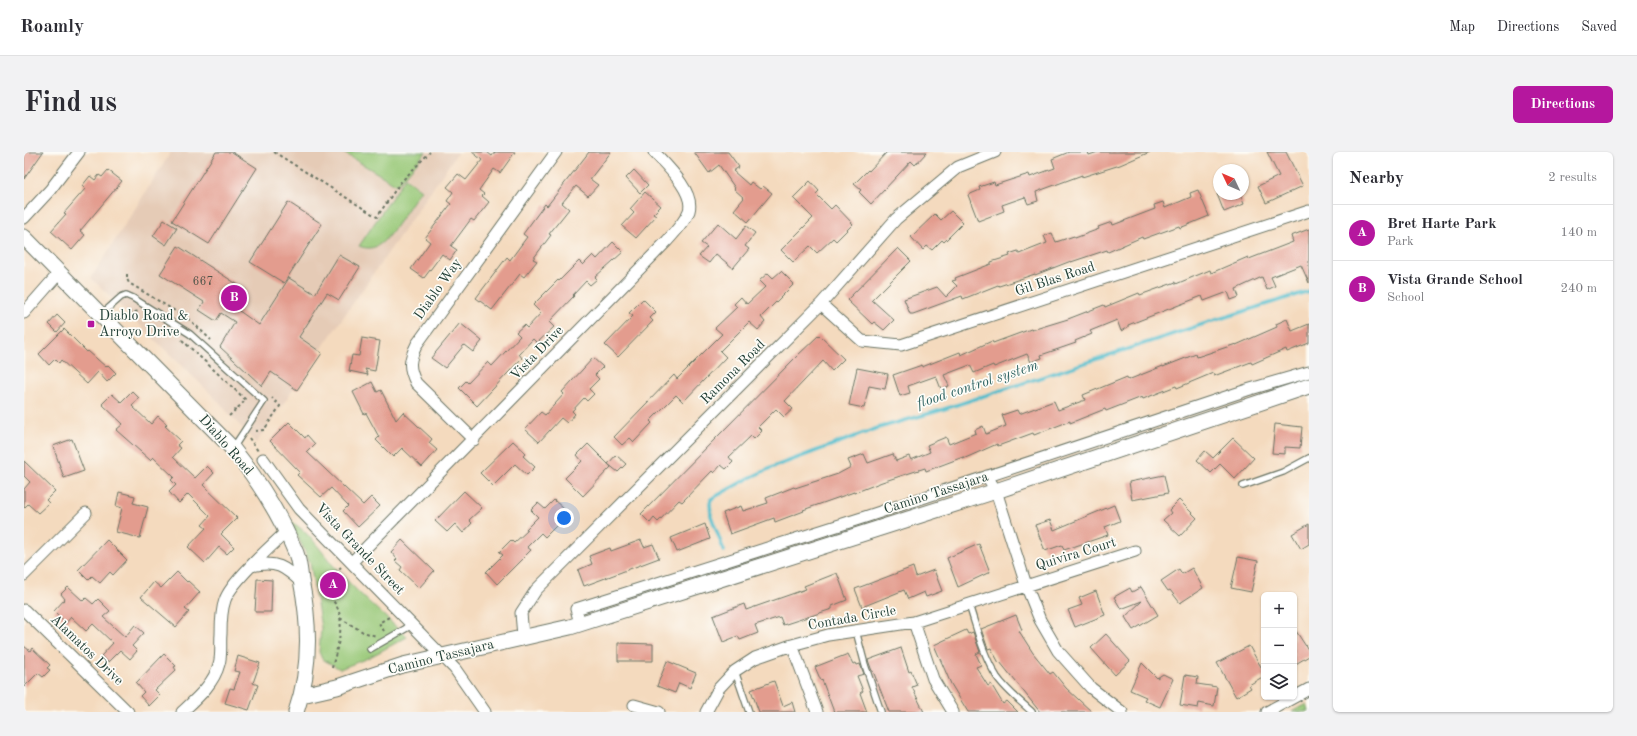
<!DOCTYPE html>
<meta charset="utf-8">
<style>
:root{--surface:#fff;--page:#f2f2f3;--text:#2b2b33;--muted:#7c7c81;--line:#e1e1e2;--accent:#b5179e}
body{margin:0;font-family:"Old Standard TT",serif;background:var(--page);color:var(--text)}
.controls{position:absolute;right:12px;bottom:12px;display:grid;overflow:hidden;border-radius:6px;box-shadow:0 1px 3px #0004}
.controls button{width:36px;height:36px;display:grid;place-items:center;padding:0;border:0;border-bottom:1px solid var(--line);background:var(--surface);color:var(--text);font:20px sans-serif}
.compass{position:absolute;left:1189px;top:12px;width:36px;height:36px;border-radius:50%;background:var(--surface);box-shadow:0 1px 3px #0004;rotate:314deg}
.you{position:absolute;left:540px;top:366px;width:14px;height:14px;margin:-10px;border:3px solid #fff;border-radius:50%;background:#1a73e8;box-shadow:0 0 0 6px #1a73e833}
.badge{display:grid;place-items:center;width:26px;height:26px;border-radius:50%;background:var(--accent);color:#fff;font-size:13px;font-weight:700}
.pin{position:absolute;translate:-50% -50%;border:2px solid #fff;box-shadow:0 1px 4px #0006}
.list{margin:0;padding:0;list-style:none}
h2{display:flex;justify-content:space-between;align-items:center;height:52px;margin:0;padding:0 16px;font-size:17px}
h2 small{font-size:13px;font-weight:400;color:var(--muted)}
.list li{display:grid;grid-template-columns:26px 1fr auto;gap:12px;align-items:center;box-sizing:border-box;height:56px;padding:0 16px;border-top:1px solid var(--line)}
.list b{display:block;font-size:15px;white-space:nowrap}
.list p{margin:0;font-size:13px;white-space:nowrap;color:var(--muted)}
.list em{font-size:13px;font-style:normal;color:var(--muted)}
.icon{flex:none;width:22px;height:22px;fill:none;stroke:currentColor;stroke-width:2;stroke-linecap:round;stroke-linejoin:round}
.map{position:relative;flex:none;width:1285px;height:560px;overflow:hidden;border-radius:6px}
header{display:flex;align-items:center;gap:24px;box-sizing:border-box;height:56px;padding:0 20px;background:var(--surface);border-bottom:1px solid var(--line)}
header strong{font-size:19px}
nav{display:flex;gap:22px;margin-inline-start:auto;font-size:14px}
.intro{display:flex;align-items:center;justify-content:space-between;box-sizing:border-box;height:96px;padding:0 24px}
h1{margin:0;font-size:28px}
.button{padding:10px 18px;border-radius:6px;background:var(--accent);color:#fff;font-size:14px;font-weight:700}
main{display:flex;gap:24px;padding:0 24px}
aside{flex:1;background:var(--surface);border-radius:6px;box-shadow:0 1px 3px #0004}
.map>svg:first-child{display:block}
.built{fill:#e5cbb6}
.green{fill:#98c877;stroke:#5c8256}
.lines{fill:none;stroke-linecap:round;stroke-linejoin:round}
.stream{stroke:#51bdcc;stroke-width:3.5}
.building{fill:#e39c8e}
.lane-casing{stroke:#6a7464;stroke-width:8}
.street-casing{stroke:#6a7464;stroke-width:13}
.secondary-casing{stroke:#6a7464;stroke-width:17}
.path{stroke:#6a7464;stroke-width:2;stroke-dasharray:3 3;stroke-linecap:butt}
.lane{stroke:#fff;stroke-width:5.5}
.street{stroke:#fff;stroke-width:11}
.secondary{stroke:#fff;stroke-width:15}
.poi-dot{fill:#b5179e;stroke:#fdfcf7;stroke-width:1.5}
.labels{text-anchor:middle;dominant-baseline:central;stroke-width:3.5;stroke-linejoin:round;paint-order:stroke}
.number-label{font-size:12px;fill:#50554a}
.street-label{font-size:14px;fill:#1f3d34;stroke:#fdfcf7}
.poi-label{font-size:14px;fill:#1f3d34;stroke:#fdfcf7;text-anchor:start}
.water-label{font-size:15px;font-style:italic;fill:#2e6362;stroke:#fdfcf7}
</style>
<header>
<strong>Roamly</strong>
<nav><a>Map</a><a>Directions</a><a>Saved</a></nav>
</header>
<div class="intro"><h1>Find us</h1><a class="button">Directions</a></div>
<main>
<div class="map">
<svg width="1285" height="560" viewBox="0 0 1285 560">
<rect width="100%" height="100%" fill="#fdfcf7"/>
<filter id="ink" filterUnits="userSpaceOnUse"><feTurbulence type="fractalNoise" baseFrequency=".025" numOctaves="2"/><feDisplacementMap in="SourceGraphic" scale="8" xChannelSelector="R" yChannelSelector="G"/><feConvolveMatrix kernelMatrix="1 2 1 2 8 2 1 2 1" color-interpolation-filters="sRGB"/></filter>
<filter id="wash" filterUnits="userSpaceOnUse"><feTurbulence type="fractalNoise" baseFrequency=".012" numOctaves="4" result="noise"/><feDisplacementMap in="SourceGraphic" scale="16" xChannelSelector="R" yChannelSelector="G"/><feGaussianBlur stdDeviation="0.9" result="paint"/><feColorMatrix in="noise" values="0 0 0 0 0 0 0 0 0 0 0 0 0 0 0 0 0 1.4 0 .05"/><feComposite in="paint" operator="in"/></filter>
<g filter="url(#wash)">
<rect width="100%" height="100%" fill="#f4dabe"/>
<path class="built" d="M147,0H434L232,291L187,242L67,126Z"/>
<path class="green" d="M318,0H402L373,33Z
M381,26L397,38C387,51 368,84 356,92C350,97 342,97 335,94Z
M266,369C289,382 299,404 317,422C337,444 361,464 383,485L344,506L316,517L298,507L295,500L297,476L286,410Z
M1283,552L1285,560H1268Z"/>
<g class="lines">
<path class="stream" d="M700,399L687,364L686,351L687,347L696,342L725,326L749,315L854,276L914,259L1195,167L1285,139"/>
</g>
<g id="blocks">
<path class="building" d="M0,0H19L0,27Z
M192,0H208L233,16L185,92L148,69Z
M448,0H463L468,4L471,0H491L476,21L470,17L455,38L460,42L458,44L465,50L450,69L447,67L427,94L433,98L426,108L418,102L400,126L387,117L406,90L401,86L427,52L423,49L429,40L423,35L434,22L442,28L458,8Z
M565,0H587L566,27L574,33L564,44L552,34L538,51L545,57L525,82L527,83L509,107L513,109L500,125L496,122L468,158L452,146L483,105L486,108L503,85L499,82L521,52L523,54Z
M670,0H704L715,15L709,19L725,33L727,30L736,37L739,34L748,41L724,70L710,58L720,46L710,37L711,36L695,13L685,21Z
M863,0H903L891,13L887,9L847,52L835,40L837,38L830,32L844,18L845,19Z
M1045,0H1064L1065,3L1074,0H1126L1096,13L1058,25V23L1012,40L1014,49L1004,52L1001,45L978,53L980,59L954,69L944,43L956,38L955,35L970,30L971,33L1005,22L1006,25L1031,16L1028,7Z
M1243,0H1262L1279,34L1242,51L1234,34L1255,24Z
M84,18L98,29L56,79L61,83L48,98L27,79L42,62L40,61L61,37L58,34L66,24L71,28L75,23L78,25Z
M610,18L624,33L616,41L602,26Z
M786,29L795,39L792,42L807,57L811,53L829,72L812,89L809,86L793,101L786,94L769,110L757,98L789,66L769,46Z
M1174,38L1185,64L1156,76L1155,74L1119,87L1118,85L1084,100L1083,98L1047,110V109L1011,123V122L975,134L974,133L939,147L938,144L889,162H886L880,147L913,135L922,145L933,134L928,129L932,128L931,126L967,112V110L986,104L985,102L994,99L995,102L1023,91L1020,84L1028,81L1032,90L1050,84L1051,86L1075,77L1074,75L1088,70L1089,73L1131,57L1130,53L1139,50L1141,56L1167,45L1166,41Z
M621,40L637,54L629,62L632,64L612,86L598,74L610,61L606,57Z
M1193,42H1216L1220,52L1200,60Z
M264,50L298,72L260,131L226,110Z
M927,59L939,71L920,90L918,88L908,98L903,94L899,98L887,85L911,62L917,68Z
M140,68L153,76L142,93L129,84Z
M694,71L712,87L722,74L731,81L721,94L725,97L709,116L692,102L685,111L675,104L683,95L677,91Z
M1285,77V131L1277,113L1247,125L1251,134L1243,138L1238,125L1212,137L1215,145L1207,148L1204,140L1180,149L1178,144L1104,173V175L1097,179L1093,168L1066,179L1068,182L1051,189L1052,191L1017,203L1018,206L1007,210L1003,202L970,215L969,213L950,221L946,213L920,223L925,234L917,237L912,224L884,234L886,241L876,244L869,223L898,213V215L936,200L937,203L968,189L969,191L1007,177L1008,178L1044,167L1080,153L1081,155L1115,141L1116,143L1152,130V132L1186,118L1187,121L1224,105L1225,107L1269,90L1267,84Z
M589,90L599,100L571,125L573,127L566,133L562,129L549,143L550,144L525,170L530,175L513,191L509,187L495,202L498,206L453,254L435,236L442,229L444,231L464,210L468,214L496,184L492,180L500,173L503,176L517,161L509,153L534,128L535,129L555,109L559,113L569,103L573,107Z
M154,94L222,138L211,156L235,173L265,126L291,142L315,103L336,115L315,148L303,141L275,185L298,201L273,238L247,220L238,234L196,195L211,170L197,161L192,169L175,158L180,150L136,122Z
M874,96L887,109L848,148L870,168L860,178L850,170L848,172L823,148Z
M757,119L770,132L737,165L741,170L734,178L725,170L696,199L702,205L659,250L652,243L626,269L628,271L610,290L606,286L598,293L590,285L650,223L653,227L698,182L691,176L713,155L710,152L717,145L723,152L741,135L735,129L744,121L749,126Z
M619,147L632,160L626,166L629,169L594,205L581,193L609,164L605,161Z
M33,163L41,171L33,180L25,172Z
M1263,167L1268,179L1285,172V191L1263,200L1262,197L1228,212L1227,210L1190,224L1189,221L1153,236L1152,234L1119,247L1118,245L1082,259L1081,257L1046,271V269L1010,283L1009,281L974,294L973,292L939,307V305L902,319L901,316L858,330L830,341V340L779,358L780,359L751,370L750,366L706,382L699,361L717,354L719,359L744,351L742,346L770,335L771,336L814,322L827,315L824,308L840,302L844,311L869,302L872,309L885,304L887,308L906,300L903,293L922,285L925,292L952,281L951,278L959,274L962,282L982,274L978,263L993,258L995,262L1030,249L1034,258L1061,248L1059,243L1103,225L1104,228L1139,214V215L1172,202L1173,205L1212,192V193L1253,175L1252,172Z
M436,171L458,189L449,200L440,193L421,216L407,206Z
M40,177L63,200L64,199L82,215L84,213L92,221L83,230L74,220L63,232L37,208L35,211L31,207L25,213L15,202Z
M795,183L820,207L808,219L799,209L761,249L769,257L760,265L752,257L734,275L738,279L730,287L727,284L705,305L709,310L702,317L697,313L690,321L688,319L658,350L655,348L634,370L630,366L626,371L617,362L772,205Z
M338,186L356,189L351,219L341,217L344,223L325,219L328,203L335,204Z
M569,206L579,215L571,223L575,227L565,237L570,242L563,249L560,246L548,259L551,262L543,271L537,266L515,290L501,277L517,260L521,263L540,242L538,240Z
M833,216L864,222L861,237L845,234L840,256L825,253Z
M348,230L353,240L357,238L372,268L379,260L408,287L405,291L413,298L398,315L378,296L369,305L352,288L355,285L342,261L340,262L329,240Z
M108,239L115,246L108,254L127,272L134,264L143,272L141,274L157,289L153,293L157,296L149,305L171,326L183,314L190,321L179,333L213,366L197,382L210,395L203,402L195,395L181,411L164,395L182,376L178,373L186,364L164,342L155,351L145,340L152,333L147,328L150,325L129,305L126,308L92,278L99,272L78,252L88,242L97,250Z
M265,270L281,286L283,283L291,292L283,300L339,353L347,345L356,354L334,375L319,359L324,354L307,336L297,345L273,323L276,320L246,289Z
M1251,272L1278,275L1276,296L1261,295V302L1248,301Z
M1209,286L1230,306L1211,327L1196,312L1187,321L1173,308L1181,299L1189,306Z
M48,287L60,319L40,326L29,294Z
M489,289L502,301L499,304L511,315L503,323L491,312L469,334L456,321Z
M564,292L587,315L559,344L541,326L558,309L553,303Z
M592,303L602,312L594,320L584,312Z
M0,309L31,339L22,348L25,351L14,361L4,352L0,356V337L6,330L0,324Z
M1140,323L1144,341L1108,348L1105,330Z
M440,339L458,356L445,368L448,371L439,381L431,372L423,380L411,369Z
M95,340L111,344L109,351L124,355L116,386L92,380L98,356L92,354Z
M530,348L540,357L534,364L538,368L521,385L517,381L503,395L507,398L473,432L462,420L479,403L475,400L487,388L490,391L504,378L502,377L514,365L507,358L514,351L521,357Z
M1155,348L1173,366L1156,384L1139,368L1147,361L1145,358Z
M1090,353L1096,369L1081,375L1084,383L1040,398L1038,393L1021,399L1011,373L1026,368L1030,378Z
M681,372L686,387L653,400L647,386Z
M1285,372V392L1277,397L1268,382Z
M83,388L103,408L89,423L86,420L76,431L68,424L64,428L54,418Z
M378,388L410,419L395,436L376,418L378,415L371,409L373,407L367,400Z
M617,388L620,395L629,392L635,406L560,434L554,418L568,412L565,404L586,396L587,399Z
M955,392L966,420L934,435L923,406Z
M1214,405L1234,409L1227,440L1207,436Z
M889,415L892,425L910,418L918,439L902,445L900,440L884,447L880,438L838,455L831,437Z
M1168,416L1179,436L1156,451L1146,438L1144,439L1137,429L1155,417L1158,422Z
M153,420L163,430L164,429L176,440L161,457L165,460L152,475L117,445L130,430L137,436Z
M813,421L823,448L808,454V457L759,473L756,465L731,473L734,481L716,488L714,484L699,490L689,464L720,452L722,458L782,437L780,434Z
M233,427L248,428L247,460H231Z
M44,435L59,449L62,446L69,452L74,447L86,459L79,465L101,485L111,473L120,481L108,494L113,499L106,507L96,498L84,510L77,504L89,491L69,472L62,479L47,465L42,471L30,459L41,447L37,442Z
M1117,435L1134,463L1109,478L1101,465L1118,449L1097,457L1090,445L1106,436L1108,440Z
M1072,439L1081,463L1051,475L1044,458L1058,453L1055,446Z
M992,463L998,478L995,479L1009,501L1026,522L1029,520L1042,536L1068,560H1016L976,510L975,511L967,496L964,497L957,477Z
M1270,476L1285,499V504L1270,513Z
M942,478L944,482L949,480L956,500L952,502L957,513L952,515L964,534L967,532L979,552L983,549L994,560H944L927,532L910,493Z
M1082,482L1106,509L1091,523L1067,496Z
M594,491L629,492V509H594Z
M0,494L6,499L8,496L26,513L23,516L26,518L19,525L14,521L0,535Z
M1225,494L1240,520V524L1225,533L1227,536L1212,545L1193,511Z
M877,496L885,520L887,519L893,533L888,535L900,560H865L849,519H848L844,508Z
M140,502L152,514L150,515L152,518L131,538L136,543L125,554L116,544L120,540L112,531Z
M824,502L829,512L832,511L833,513L836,512L840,522L833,524L839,539L836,541L843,560H810L798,528L797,529L791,515Z
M214,504L236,511L229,531L234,533L225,558L201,551L206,536L210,537L216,520L210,519Z
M643,509L672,521L666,536L655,531L651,541L633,534Z
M1118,511L1133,526L1139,522L1149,527L1136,555L1120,548L1122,545L1106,538Z
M1161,523L1174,525L1173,532L1193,535L1190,554L1175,551L1174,556L1156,553Z
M750,529L759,554L768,550L771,560H735L727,538Z"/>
</g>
</g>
<g filter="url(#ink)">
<use href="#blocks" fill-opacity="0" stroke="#6a7464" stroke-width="1"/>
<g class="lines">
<defs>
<path id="lane" d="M78,162L97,145L102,143L109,146L166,182L240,249L209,296
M1219,334L1259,320L1285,306
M945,453C953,477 959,503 973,525C982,538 996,549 1008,560
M832,479L841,513L857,560
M346,497L388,473
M711,519L725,560"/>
<path id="street" d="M0,66L26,38L55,0
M797,152L838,189L877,193L1285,59
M0,161L36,120
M450,288L392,231C384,215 385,208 393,192L532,0
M239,307L275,357L431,517L461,560
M963,324L972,339L1002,433L1016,468L1034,499L1067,536L1098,560
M328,410L643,89C651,80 661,70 665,59C671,40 642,13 630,0
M228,414C252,408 261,415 278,431
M0,423L62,361
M0,458L104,560
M890,470L909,527L929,560
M556,471L552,457L841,365L1223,238L1285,220
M499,484L497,461L512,438L797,152L872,67L934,15L971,0
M768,493L793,560
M610,553L635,560
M158,560C172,547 190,532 195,512C198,503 196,491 197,482C197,471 197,459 201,448C207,430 246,395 262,380
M682,560L695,536L711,519L731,506L768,493L804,483L890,470L1111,399
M1243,560L1285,537"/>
<path id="secondary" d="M0,85L209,297C234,328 256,363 272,401C275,409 276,419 277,428C286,472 287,517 272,560
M278,543L313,535L379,513L546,475L972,339L1285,234"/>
</defs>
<use href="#lane" class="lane-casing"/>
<use href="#street" class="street-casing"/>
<use href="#secondary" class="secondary-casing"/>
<path class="path" d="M250,0L353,65L376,31L406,0
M103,122V127L105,131L166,168L187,188
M99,163L115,159
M158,188L222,248L204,265
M231,279L240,278L256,254L248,246
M225,286L234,299
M316,466L339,480L352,484
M360,479L355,471L365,465
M308,516C312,499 320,477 315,460C313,452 300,438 303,431C305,425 313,419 317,415"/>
<use href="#lane" class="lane"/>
<use href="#street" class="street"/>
<use href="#secondary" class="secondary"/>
</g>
</g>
<rect class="poi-dot" x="63" y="168" width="8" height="8" rx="2"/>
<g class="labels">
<g class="number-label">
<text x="179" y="130">667</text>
</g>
<g class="street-label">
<text transform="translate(1031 127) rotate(-18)">Gil Blas Road</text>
<text transform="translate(414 137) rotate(-55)">Diablo Way</text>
<text transform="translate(513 201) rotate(-46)">Vista Drive</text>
<text transform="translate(709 220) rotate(-45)">Ramona Road</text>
<text transform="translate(202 293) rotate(49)">Diablo Road</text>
<text transform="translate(912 341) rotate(-18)">Camino Tassajara</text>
<text transform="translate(336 397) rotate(46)">Vista Grande Street</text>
<text transform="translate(1052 402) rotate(-17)">Quivira Court</text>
<text transform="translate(828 466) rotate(-10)">Contada Circle</text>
<text transform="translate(63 498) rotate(44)">Alamatos Drive</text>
<text transform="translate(417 505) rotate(-14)">Camino Tassajara</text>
</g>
<g class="poi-label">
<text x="75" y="164">Diablo Road &amp;<tspan x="75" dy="16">Arroyo Drive</tspan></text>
</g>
<g class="water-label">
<text transform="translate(954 233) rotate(-18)">flood control system</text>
</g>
</g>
</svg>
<div class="controls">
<button>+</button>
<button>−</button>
<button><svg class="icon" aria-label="layers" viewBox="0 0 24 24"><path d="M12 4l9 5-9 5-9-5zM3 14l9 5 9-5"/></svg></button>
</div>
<svg class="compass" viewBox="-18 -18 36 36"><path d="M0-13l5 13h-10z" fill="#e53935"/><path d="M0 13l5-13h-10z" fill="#7c7c81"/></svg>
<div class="you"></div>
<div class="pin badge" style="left:309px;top:433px">A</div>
<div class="pin badge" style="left:210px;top:146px">B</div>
</div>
<aside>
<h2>Nearby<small>2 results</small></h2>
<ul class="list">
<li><span class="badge">A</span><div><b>Bret Harte Park</b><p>Park</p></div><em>140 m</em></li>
<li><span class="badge">B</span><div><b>Vista Grande School</b><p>School</p></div><em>240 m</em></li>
</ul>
</aside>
</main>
